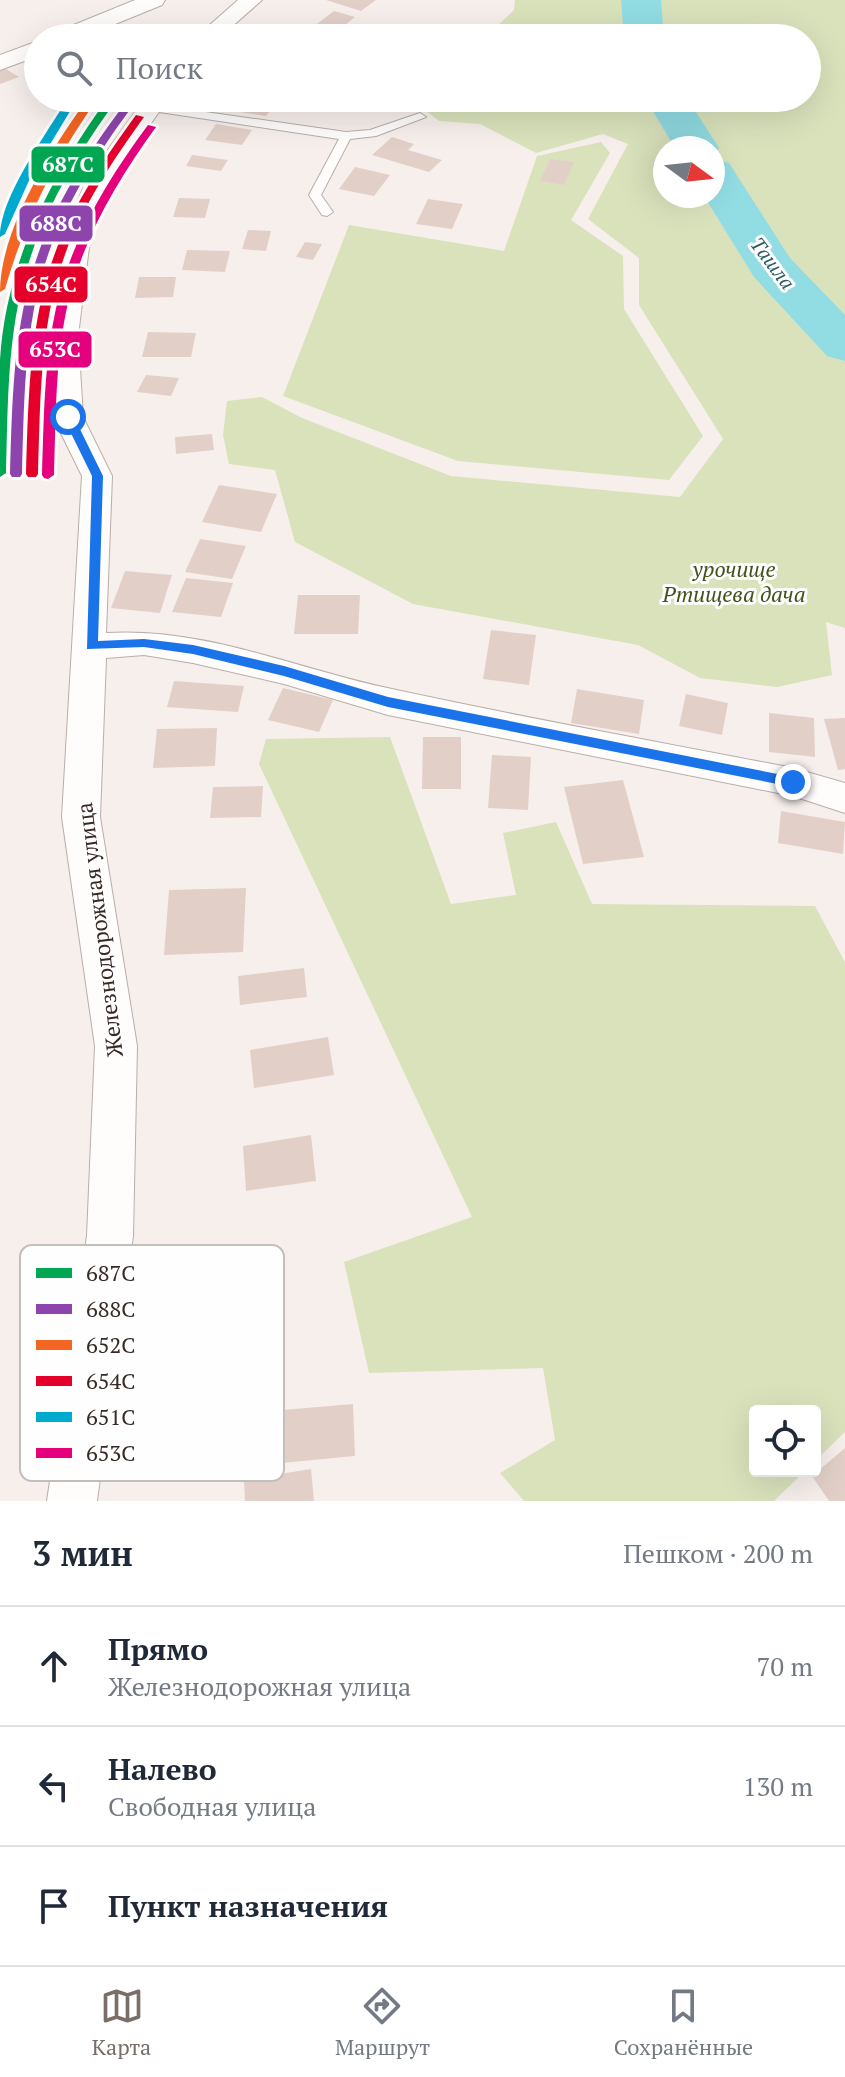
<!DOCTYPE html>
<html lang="ru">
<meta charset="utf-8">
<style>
:root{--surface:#fff;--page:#f6f6f7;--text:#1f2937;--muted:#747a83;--line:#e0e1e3;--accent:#7a6e69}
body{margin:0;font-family:"PT Serif",serif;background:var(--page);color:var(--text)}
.controls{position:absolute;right:24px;bottom:24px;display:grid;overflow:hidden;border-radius:8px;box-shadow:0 8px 32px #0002}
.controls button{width:72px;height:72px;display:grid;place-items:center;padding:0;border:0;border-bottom:2px solid var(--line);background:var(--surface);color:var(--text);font:40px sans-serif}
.compass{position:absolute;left:653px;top:136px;width:72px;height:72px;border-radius:50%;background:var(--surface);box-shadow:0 8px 32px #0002;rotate:105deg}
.stop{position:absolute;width:24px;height:24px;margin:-18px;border:6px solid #1a73e8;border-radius:50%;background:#fff}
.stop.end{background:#1a73e8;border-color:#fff;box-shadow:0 2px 8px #0008}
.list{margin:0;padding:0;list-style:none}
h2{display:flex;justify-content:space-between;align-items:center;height:104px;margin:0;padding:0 32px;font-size:34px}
h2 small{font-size:26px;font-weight:400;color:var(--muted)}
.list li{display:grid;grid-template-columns:52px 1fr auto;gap:24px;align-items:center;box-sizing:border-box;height:120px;padding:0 32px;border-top:2px solid var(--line)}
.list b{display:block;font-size:30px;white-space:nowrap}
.list p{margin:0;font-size:26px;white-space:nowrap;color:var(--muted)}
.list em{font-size:26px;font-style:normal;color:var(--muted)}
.icon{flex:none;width:44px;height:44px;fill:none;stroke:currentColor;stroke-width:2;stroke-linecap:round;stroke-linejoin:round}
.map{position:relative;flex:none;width:845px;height:1501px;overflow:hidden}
.search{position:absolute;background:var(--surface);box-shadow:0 8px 32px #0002;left:24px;right:24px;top:24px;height:88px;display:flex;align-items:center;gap:20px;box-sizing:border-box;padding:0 28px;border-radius:44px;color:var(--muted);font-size:30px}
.sheet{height:464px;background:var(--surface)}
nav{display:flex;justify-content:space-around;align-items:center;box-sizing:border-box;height:112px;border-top:2px solid var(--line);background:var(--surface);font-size:22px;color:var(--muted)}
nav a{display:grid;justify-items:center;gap:4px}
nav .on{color:var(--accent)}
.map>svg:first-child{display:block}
.green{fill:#dae2bc;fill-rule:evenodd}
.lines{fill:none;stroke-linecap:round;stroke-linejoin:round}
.river{fill:#92dce4;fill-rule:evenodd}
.building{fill:#e2d0c8}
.lane-casing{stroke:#b8aea9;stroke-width:2}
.street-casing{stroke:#b8aea9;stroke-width:2}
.lane{fill:#fefdfc;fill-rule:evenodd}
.street{fill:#fefdfc;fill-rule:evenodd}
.rail-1-casing{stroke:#fefefe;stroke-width:6}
.rail-2-casing{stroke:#fefefe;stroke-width:6}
.rail-3-casing{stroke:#fefefe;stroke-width:6}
.rail-4-casing{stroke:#fefefe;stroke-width:6}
.rail-5-casing{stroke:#fefefe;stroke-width:6}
.rail-6-casing{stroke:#fefefe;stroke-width:6}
.rail-1{fill:#00a651;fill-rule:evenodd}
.rail-2{fill:#8e44ad;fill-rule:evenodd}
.rail-3{fill:#f26522;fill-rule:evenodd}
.rail-4{fill:#e4002b;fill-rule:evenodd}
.rail-5{fill:#00a9ce;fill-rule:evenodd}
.rail-6{fill:#e5007d;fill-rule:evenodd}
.route{fill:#1a73e8}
.labels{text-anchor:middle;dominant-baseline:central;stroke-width:6;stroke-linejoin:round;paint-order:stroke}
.far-water-label{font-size:20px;font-style:italic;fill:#2c5c61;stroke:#fefefe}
.park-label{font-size:22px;font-style:italic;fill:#43511c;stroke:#fefefe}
.street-label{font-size:22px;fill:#372923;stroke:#fefefe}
.key{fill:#fefefe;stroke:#c2bebc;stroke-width:2}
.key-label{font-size:22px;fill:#372923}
.line-badge{stroke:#fefefe;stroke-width:3}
.badge-label{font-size:22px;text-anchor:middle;font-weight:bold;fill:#fff}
</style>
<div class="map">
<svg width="845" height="1501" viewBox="0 0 845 1501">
<rect width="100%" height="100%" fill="#f7efec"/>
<path class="green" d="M515,0H845V628L826,622L832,675L777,687L700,678L638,645L413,604L295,542L275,470L229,464L223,435L227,401L262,397L302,418L451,476L680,497L723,439L639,305V258L588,219L628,144L603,134L536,153L480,124L439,121L424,109L431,98H807V38H485L514,10ZM665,148H713V196H665Z
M601,142L610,153L571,220L623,256L624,309L703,436L669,480L458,461L283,396L349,225L504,251L537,156Z
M390,737L451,904L516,895L503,833L556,822L592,904L815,906L845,962V1432L815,1461V1411H755V1471H805L774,1501H524L500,1473L555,1440L543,1368L369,1373L344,1262L472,1217L259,764L266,739Z"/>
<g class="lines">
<path class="river" d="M621,0H661L664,38H624Z
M645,98H687L719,148L713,157V148H675Z
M713,159L729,163L790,258L845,315V361L827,356L754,277L704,196H713Z"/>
</g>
<path class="building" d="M326,0H376L361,11Z
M334,11L355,17L335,33L313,27Z
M6,69L19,77L0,84V71Z
M237,98H253L277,102L266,116L228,110Z
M375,98H420L406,112L370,103Z
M216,124L252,130L242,145L205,140Z
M392,137L414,144L408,150L442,160L429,172L372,155Z
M192,155L228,160L221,171L186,166Z
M550,159L574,162L564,185L540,181Z
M355,167L390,175L374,196L339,189Z
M179,198L210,199L205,218L173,217Z
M428,199L463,204L452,229L416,224Z
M248,230L271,231L266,251L242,249Z
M305,242L322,244L313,260L296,257Z
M187,250L230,251L225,272L182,270Z
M139,277H176L173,297L135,298Z
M148,332L196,333L191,357H142Z
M146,375L179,378L171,396L137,392Z
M212,434L214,450L176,454L175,437Z
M219,485L277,494L261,532L202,522Z
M200,539L246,546L232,579L185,572Z
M125,571L172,575L160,613L111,608Z
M186,578L233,583L221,617L172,612Z
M298,595H360L358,634H294Z
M491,630L536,635L529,685L483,679Z
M174,681L244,686L238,712L167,707Z
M283,688L333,700L319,732L268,720Z
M577,689L644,700L639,734L571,723Z
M686,694L728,703L722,735L679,726Z
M769,713L814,718L815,757L769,752Z
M845,718V769L838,770L824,719Z
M217,728L215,766L153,768L157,729Z
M423,737H461V789H422Z
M492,755L531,757L528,810L488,808Z
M623,780L644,857L583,864L564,787Z
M263,786L261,817L210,818L213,787Z
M781,811L845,822L843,854L778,843Z
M246,888L243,952L164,955L169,890Z
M304,968L307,997L240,1005L238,976Z
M328,1037L334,1075L254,1088L250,1050Z
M311,1135L316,1181L246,1191L243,1146Z
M353,1404L355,1456L271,1464L270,1411Z
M845,1448V1501H829L812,1476Z
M311,1469L314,1501H245L244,1480Z"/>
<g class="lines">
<defs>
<path id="lane" d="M150,104L346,132L370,130L420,113L426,117L376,136L350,139L321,195L333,212L327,216L322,215L309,195L339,139L146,110V106Z"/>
<path id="street" d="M135,0H165L162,5L81,38H51L54,33Z
M238,0H262L219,38H195Z
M38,41V56L0,70V55Z
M145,98H169L109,182L90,239L78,336L83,417L112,476L106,633C206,627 296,669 392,689C525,718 659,742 793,768L845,783V813L793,796L388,715L284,684L193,663L144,655L106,658L100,817L137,1046L133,1236L97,1501H47L87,1236L95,1046L62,817L82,476L53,417L50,336L64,239L85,182Z"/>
</defs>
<use href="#lane" class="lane-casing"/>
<use href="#street" class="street-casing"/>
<use href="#lane" class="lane"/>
<use href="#street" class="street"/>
<defs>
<path id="rail-1" d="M108,98H118C80,150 47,204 28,265C7,332 8,404 6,473L0,477C0,438 0,399 0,360C6,262 51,176 108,98Z"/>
<path id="rail-2" d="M123,106L131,108C94,159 59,213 42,274C24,339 24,407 22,474L20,477H12L10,474C12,407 13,338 32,273C50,211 85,157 123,106Z"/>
<path id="rail-3" d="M88,98H98C56,157 25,219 5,289L0,292C0,229 52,148 88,98Z"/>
<path id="rail-4" d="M136,115L144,117C108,167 74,219 57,279C40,342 40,409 38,474L36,477H28L26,474C28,409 29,343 46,280C63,220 99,166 136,115Z"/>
<path id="rail-5" d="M68,98H78L31,176L5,234L0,237C0,197 47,133 68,98Z"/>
<path id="rail-6" d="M148,125L156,127C117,181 83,238 68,303C55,359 56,418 54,475L48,479L44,478L42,475C44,418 44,360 57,304C72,238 108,179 148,125Z"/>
</defs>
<use href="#rail-1" class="rail-1-casing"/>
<use href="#rail-2" class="rail-2-casing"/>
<use href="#rail-3" class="rail-3-casing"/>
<use href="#rail-4" class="rail-4-casing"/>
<use href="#rail-5" class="rail-5-casing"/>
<use href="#rail-6" class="rail-6-casing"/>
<use href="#rail-1" class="rail-1"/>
<use href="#rail-2" class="rail-2"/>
<use href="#rail-3" class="rail-3"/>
<use href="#rail-4" class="rail-4"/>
<use href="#rail-5" class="rail-5"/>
<use href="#rail-6" class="rail-6"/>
</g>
<path class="route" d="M68,414L74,417L103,476L98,641L144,639L193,645L284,666L388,697L793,777L800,782L793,787L388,707L284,676L193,654L144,647L87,649L92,476L63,417Z"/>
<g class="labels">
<g class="far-water-label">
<text transform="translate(773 263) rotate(53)">Ташла</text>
</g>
<g class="park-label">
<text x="734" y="568">урочище<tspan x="734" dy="25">Ртищева дача</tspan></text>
</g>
<g class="street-label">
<text transform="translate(99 930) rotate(-97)">Железнодорожная улица</text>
</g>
</g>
<rect x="20" y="1245" width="264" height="236" rx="12" class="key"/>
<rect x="36" y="1268" width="36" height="10" fill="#00a651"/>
<rect x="36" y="1304" width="36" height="10" fill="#8e44ad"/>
<rect x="36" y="1340" width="36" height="10" fill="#f26522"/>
<rect x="36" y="1376" width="36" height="10" fill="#e4002b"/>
<rect x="36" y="1412" width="36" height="10" fill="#00a9ce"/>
<rect x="36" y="1448" width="36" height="10" fill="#e5007d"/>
<g class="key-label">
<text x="86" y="1281">687С</text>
<text x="86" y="1317">688С</text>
<text x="86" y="1353">652С</text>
<text x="86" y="1389">654С</text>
<text x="86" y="1425">651С</text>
<text x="86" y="1461">653С</text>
</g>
<g class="line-badge">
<rect x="30" y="145" width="76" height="39" rx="8" fill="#00a651"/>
<rect x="18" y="204" width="76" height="39" rx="8" fill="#8e44ad"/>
<rect x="13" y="265" width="76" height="39" rx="8" fill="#e4002b"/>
<rect x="17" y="330" width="76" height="39" rx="8" fill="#e5007d"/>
</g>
<g class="badge-label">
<text x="68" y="172">687С</text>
<text x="56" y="231">688С</text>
<text x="51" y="292">654С</text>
<text x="55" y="357">653С</text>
</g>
</svg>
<div class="controls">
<button><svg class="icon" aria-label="locate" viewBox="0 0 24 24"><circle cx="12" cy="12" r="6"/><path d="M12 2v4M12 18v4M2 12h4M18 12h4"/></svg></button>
</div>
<svg class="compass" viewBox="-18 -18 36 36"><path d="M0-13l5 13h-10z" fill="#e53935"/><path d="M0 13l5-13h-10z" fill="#747a83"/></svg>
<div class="stop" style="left:68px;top:417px"></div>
<div class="stop end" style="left:793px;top:782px"></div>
<div class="search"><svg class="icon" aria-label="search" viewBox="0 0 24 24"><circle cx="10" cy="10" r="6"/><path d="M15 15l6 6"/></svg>Поиск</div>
</div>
<section class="sheet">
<h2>3 мин<small>Пешком · 200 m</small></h2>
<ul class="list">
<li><svg class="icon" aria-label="ahead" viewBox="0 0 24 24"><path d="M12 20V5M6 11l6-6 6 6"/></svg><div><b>Прямо</b><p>Железнодорожная улица</p></div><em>70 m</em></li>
<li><svg class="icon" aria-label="left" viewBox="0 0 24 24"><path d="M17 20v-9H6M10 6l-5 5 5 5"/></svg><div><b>Налево</b><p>Свободная улица</p></div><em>130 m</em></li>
<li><svg class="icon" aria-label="arrive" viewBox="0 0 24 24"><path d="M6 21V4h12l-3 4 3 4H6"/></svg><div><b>Пункт назначения</b></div></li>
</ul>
</section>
<nav>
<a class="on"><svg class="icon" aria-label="map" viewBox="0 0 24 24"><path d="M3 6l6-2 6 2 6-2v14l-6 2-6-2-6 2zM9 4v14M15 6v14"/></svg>Карта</a>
<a><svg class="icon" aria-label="directions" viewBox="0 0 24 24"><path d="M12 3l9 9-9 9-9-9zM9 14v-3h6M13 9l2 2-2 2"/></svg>Маршрут</a>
<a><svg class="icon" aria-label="saved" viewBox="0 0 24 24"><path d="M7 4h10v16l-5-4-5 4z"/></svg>Сохранённые</a>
</nav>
